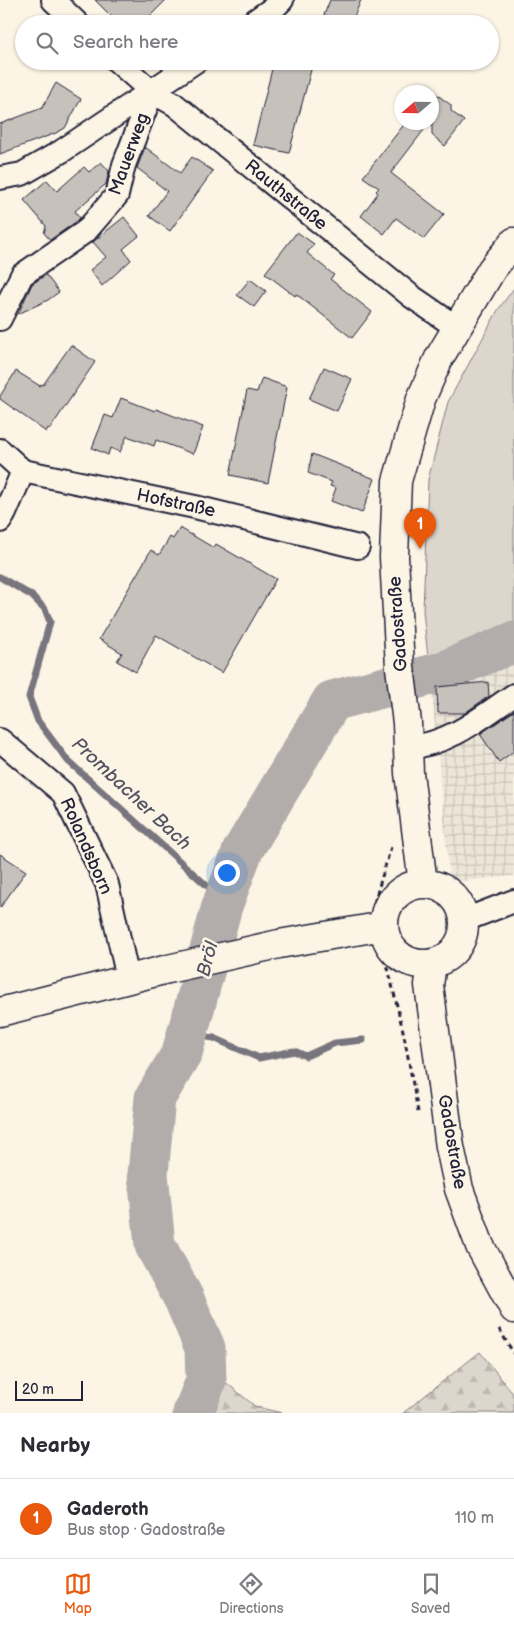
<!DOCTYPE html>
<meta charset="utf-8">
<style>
:root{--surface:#fff;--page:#f7f7f7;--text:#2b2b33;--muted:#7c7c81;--line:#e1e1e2;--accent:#ea580c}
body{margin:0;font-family:"Balsamiq Sans",sans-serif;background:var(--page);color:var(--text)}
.compass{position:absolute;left:394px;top:85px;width:45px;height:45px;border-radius:50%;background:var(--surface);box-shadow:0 1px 4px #0004;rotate:250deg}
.scale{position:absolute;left:15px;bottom:12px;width:68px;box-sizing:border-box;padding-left:5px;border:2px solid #22223b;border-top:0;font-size:14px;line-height:18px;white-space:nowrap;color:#22223b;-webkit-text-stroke:4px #fcf5e5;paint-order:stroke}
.you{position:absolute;left:226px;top:872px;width:18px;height:18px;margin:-12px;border:4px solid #fff;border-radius:50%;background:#1a73e8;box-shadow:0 0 0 8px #1a73e833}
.badge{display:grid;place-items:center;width:32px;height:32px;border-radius:50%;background:var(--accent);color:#fff;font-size:16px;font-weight:700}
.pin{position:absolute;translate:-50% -41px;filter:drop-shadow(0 1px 2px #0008)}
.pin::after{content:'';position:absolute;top:26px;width:18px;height:15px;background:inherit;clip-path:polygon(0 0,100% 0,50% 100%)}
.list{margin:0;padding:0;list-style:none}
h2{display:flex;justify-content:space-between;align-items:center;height:65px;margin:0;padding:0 20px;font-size:21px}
h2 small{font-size:16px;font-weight:400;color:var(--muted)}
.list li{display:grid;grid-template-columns:32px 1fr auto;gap:15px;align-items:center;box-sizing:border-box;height:80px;padding:0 20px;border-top:1px solid var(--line)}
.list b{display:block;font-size:19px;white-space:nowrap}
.list p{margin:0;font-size:16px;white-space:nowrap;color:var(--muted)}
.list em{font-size:16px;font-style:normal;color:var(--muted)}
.icon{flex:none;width:28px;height:28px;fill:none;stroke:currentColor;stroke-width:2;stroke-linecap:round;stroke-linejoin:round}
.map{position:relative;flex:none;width:514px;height:1413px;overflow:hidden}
.search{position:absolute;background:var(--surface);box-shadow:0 1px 4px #0004;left:15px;right:15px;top:15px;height:55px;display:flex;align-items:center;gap:12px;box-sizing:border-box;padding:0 18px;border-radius:28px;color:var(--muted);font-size:19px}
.sheet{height:145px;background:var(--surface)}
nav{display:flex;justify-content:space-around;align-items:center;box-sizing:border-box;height:70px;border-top:1px solid var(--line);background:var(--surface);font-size:14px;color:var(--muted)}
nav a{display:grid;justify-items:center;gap:2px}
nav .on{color:var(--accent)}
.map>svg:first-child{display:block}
.industrial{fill:url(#industrial-grid)}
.grass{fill:#dcd6cc;stroke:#7f7c84}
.forest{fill:url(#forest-firs);stroke:#7f7c84}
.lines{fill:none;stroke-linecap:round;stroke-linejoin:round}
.stream{stroke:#78757e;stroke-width:7}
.river{stroke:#b2adab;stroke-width:41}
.building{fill:#c6c1bb;stroke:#22223b}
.minor-casing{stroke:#22223b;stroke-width:26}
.major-casing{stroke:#22223b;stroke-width:31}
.path{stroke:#22223b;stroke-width:3;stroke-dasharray:5 4;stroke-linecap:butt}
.minor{stroke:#fcf5e5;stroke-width:22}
.major{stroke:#fcf5e5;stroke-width:28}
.labels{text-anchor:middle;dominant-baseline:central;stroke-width:5;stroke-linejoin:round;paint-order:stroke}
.street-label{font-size:18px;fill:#22223b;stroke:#fcf5e5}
.water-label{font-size:19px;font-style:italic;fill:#545362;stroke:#fcf5e5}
</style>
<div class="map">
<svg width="514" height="1413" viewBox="0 0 514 1413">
<defs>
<pattern id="industrial-grid" width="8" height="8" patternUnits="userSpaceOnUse" patternTransform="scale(1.25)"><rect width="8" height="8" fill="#ece5d8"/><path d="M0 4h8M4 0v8" fill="none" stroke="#cac4ba"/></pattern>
<pattern id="forest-firs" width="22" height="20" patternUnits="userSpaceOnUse" patternTransform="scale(1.25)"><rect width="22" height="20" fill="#dcd6cc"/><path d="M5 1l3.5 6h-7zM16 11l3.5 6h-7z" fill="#bcb7b0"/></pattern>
</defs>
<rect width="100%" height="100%" fill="#fcf5e5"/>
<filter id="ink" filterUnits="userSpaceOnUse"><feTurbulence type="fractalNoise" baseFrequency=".02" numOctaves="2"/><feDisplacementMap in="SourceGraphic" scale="10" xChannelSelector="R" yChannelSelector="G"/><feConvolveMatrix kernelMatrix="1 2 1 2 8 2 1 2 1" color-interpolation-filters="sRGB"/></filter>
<g filter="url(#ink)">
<path class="industrial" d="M514,649V876L450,882L431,685Z"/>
<path class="grass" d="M514,288V649L431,685L423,611L428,480L448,402L498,310Z"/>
<path class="forest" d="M480,1352L514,1395V1413H403Z
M218,1376L256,1407L282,1413H210Z"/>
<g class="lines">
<path class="stream" d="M0,577L32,596L45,609L50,622L29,697L38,721L68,761L224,901
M187,1034L214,1038L259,1058L294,1051L306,1056L335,1043L363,1040"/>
<path class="river" d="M193,1413L206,1381L205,1348L184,1299L155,1245L148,1174L155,1098L182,1053L222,906L243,850L332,701L442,672L514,642"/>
</g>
<path class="building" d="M95,0H166L142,24H119Z
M330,0H361L351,24H344L324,15Z
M274,61H294L312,66L289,153L253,145Z
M56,83L81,99L65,128L56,133L0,154V124L42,108Z
M432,91L451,105V111L464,121L445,146L432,135Z
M406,122H430L391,173L444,214L424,239L396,218L384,234L361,216L378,193L376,191L379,188L363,177Z
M145,147L180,173L192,157L213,171L170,231L149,216L167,191L137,168Z
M101,162L109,171L106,184L75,211L80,218L77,221L50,240L44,233L46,226L24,200L47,180L57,191L84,167L89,172Z
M124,217L139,236L123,249L131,260L102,286L90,270L106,257L93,242Z
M297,232L314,244L307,253L334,275L330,279L372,312L352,338L296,294L295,296L265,273Z
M46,275L59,292L48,300L18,314L32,284Z
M250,279L266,291L254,307L237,295Z
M71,345L95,362L50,429L48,428L46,432L0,399V396L16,371L40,386L41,384L43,385Z
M324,367L352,379L337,411L309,399Z
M262,378L287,387L268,483L230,475L247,390L257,392Z
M121,398L155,411L156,409L203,427L193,454L156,440L154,446L127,436L120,452L110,448L108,455L92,448L105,415L113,418Z
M312,454L375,479L362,513L331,501L336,488L330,486L332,482L308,473Z
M180,528L214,548L216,544L276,579L222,673L156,635L136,672L117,661L122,653L99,639L151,550L159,555L170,537L173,539Z
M488,682L489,696L469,710L465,713H438L437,687Z
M514,711V751L499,762L480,734Z
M0,854L26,871L0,908Z"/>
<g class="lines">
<defs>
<path id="minor" d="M53,0L78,24
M250,24L276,6L282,0
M117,61L152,92L174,104L411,296L456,327
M0,178L22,174L62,151L196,61
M0,319L22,275L86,231L117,195L124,165L152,92
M0,450L23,471L195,507L358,547
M0,521L5,513L23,471
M0,740L63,793L107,884L128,979
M408,748C453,742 477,720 514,695
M464,917L475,916L514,901"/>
<path id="major" d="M384 924a40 40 0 1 1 80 0a40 40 0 1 1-80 0Z
M423,884L409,773L407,723L400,667L394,557L397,481L421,399L439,358L492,269L514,242
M432,964L429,985L450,1147L459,1189L480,1246L514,1309
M0,1012L168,969L279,944L384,926"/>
</defs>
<use href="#minor" class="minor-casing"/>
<use href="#major" class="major-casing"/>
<path class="path" d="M374,903L391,847
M378,951L388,968L404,1035L418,1112
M499,1329L514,1354"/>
<use href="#minor" class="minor"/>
<use href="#major" class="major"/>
</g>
</g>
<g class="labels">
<g class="street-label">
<text transform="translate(129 154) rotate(-70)">Mauerweg</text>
<text transform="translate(286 195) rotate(39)">Rauthstraße</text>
<text transform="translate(176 503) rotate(12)">Hofstraße</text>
<text transform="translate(398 624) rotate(-94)">Gadostraße</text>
<text transform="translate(86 846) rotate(66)">Rolandsborn</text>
<text transform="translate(452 1142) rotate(80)">Gadostraße</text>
</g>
<g class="water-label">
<text transform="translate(131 794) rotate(43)">Prombacher Bach</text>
<text transform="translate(208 959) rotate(-75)">Bröl</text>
</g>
</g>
</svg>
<svg class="compass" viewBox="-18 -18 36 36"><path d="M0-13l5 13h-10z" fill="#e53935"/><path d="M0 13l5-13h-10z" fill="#7c7c81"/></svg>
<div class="scale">20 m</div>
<div class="you"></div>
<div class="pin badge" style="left:420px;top:549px">1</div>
<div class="search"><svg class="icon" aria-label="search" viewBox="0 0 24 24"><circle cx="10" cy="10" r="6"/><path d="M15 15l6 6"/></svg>Search here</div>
</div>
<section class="sheet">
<h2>Nearby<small></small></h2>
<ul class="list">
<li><span class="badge">1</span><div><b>Gaderoth</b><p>Bus stop · Gadostraße</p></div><em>110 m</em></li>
</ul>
</section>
<nav>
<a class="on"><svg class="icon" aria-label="map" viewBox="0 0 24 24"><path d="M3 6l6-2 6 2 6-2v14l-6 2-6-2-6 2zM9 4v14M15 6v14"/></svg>Map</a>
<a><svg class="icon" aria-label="directions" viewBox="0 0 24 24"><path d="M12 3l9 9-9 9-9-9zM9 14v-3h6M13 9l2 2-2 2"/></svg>Directions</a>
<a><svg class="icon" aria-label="saved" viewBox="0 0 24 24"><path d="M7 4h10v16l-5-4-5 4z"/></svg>Saved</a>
</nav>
